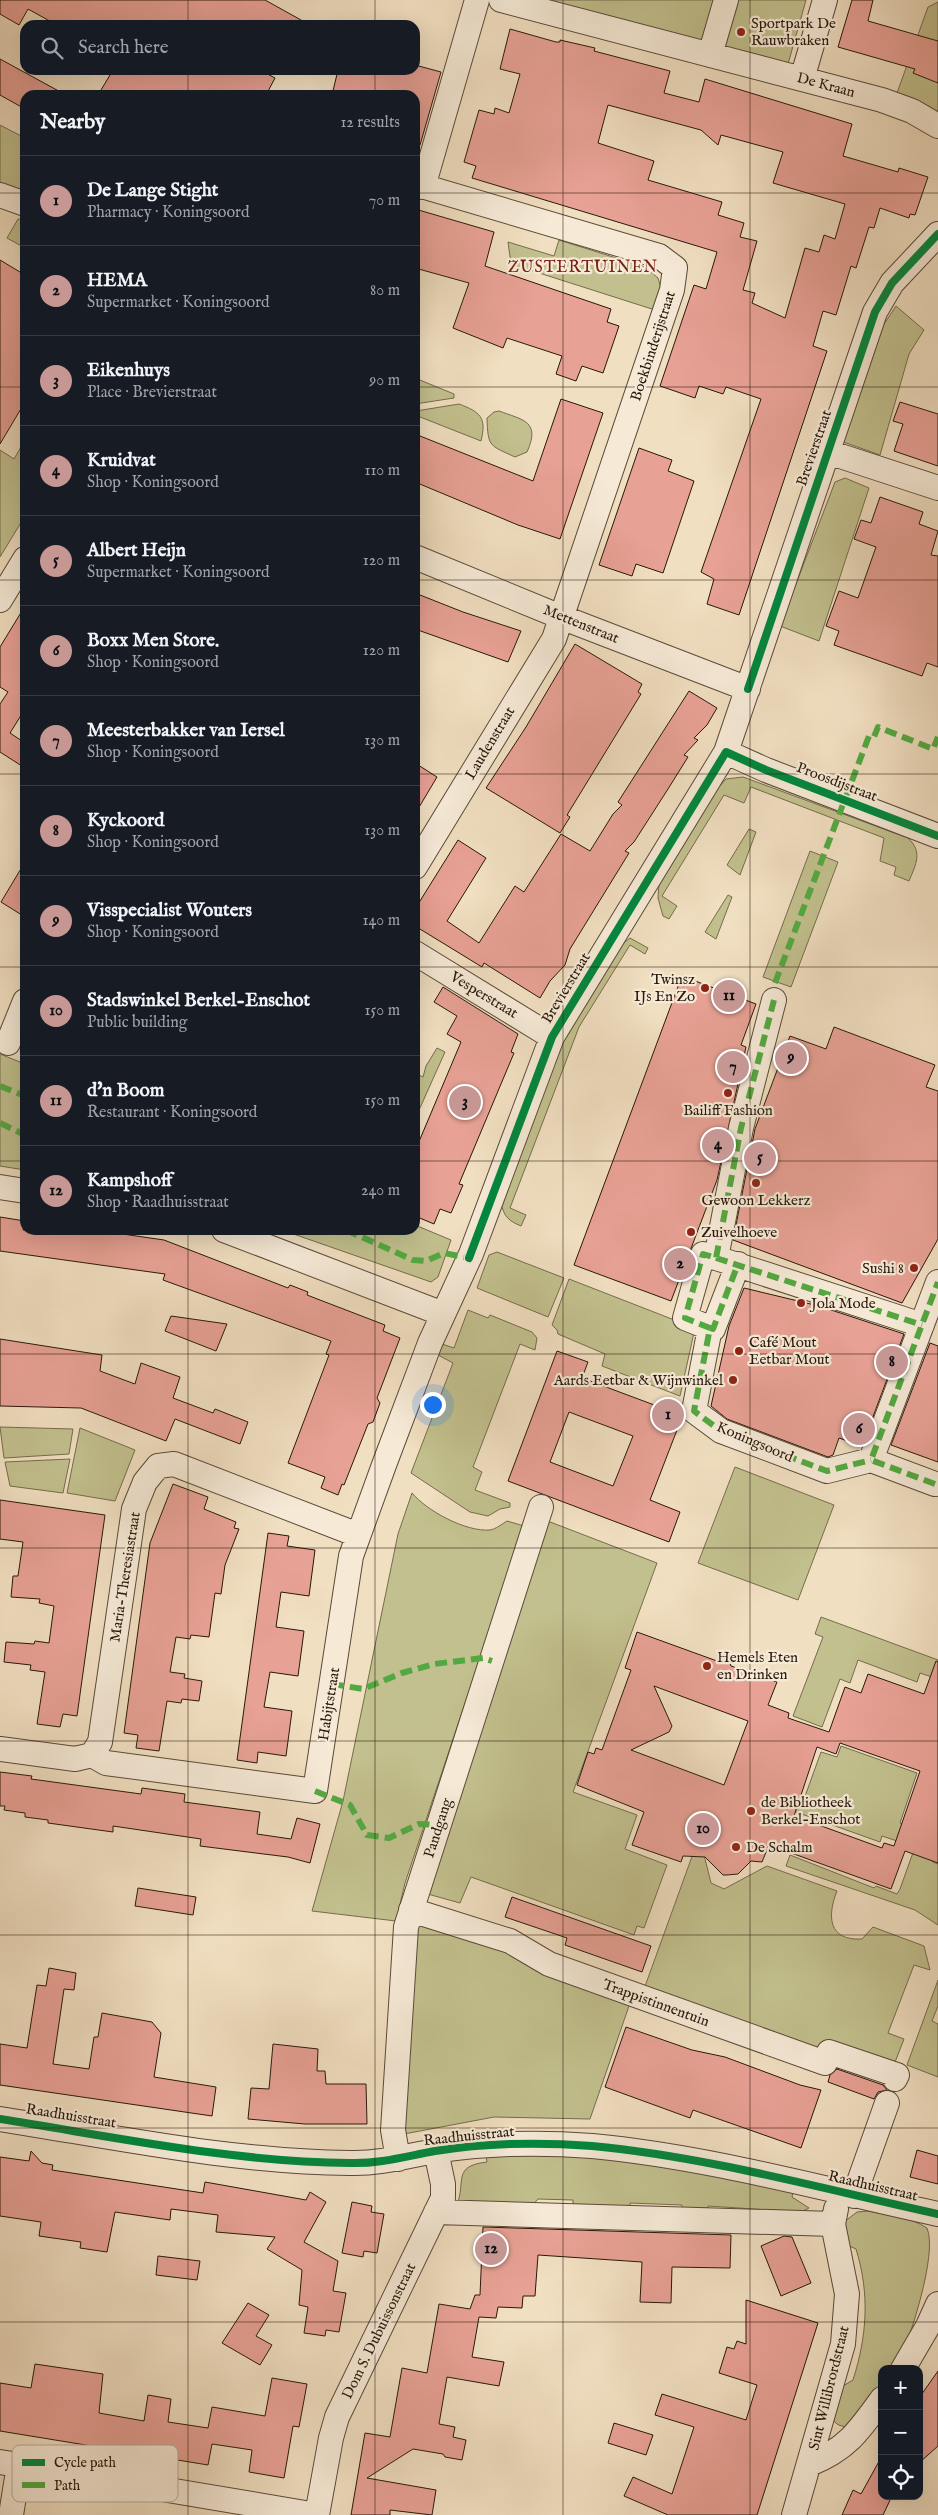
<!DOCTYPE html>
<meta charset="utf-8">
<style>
:root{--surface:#171b24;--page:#242831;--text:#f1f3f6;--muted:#9ea1a6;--line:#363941;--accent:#c59692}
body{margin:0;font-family:"IM FELL English",serif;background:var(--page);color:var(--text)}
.controls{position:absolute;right:15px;bottom:15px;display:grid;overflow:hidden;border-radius:10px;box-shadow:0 5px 20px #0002}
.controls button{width:45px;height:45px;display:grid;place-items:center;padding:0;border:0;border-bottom:1px solid var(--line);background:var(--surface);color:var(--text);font:25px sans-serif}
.you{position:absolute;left:432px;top:1404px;width:18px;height:18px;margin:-12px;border:4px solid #fff;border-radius:50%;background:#1a73e8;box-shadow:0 0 0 8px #1a73e833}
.badge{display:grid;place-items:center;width:32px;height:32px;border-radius:50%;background:var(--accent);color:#111;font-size:16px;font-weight:700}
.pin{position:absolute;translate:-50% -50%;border:2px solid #fff;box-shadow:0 1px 5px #0006}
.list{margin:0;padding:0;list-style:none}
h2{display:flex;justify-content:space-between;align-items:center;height:65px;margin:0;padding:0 20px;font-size:21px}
h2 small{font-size:16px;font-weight:400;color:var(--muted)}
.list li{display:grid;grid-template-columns:32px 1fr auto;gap:15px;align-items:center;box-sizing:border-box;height:90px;padding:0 20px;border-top:1px solid var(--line)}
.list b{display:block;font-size:19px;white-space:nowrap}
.list p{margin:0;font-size:16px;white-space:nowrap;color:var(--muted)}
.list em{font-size:16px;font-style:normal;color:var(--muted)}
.icon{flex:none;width:28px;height:28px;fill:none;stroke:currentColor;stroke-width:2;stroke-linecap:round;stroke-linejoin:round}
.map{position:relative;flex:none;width:938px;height:2515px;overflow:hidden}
.search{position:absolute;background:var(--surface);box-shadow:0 5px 20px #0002;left:20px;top:20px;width:400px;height:55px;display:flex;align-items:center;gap:12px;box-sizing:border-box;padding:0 18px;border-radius:15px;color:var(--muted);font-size:19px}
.panel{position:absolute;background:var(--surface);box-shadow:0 5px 20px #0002;left:20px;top:90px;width:400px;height:1145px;border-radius:15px}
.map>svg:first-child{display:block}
.green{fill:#c2c08e;stroke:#756c4c}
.building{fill:#e8a195;stroke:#28180b;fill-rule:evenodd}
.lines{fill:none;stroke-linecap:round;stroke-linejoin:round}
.minor-casing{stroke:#5a4a38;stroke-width:26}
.minor{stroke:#f6ead7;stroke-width:24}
.quiet{stroke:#53a941;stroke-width:6;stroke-dasharray:12 6;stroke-linecap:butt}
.cycleway-casing{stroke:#f6ead7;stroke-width:11}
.cycleway{stroke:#00873e;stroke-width:8}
.grid{fill:none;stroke:#28180b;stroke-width:1;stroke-opacity:0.55}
.poi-dot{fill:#8f2418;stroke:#f6ead7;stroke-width:2}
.labels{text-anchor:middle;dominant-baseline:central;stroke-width:4.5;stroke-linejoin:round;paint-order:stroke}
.poi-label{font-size:15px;fill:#28180b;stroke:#f6ead7;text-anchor:start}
.street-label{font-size:15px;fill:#28180b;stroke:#f6ead7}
.neighbourhood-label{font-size:16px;letter-spacing:1px;fill:#7a1f14;stroke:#f6ead7}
.key{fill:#f6ead7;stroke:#b8ab9a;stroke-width:1}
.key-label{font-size:14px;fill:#28180b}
</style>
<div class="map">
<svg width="938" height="2515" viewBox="0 0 938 2515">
<rect width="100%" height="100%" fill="#f1dfc1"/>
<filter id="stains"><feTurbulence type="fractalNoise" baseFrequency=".004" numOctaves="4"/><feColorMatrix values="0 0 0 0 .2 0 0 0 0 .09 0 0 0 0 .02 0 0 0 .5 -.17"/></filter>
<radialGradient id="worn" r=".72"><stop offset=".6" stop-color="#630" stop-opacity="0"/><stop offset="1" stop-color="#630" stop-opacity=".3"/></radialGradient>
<path class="green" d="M543,0H806L788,64Z
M938,2V113L897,93L928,7Z
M0,125L25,138V195L0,185Z
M18,219L25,220V248L7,238Z
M559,240L645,267L658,278L662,292L655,310L511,264L508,242L554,256Z
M896,306L924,330L909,354L880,455L835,439L871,344Z
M415,378L454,394V398L415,404Z
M459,404C480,412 487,417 481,441L415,415L416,411Z
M499,411C523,420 541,421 527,452L515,457C489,445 488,447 487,418L494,412Z
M25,440V516L0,557V450L14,459Z
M845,478L869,488L819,641L780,626L835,482Z
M743,777L908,838C923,852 916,864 909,881L894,875L896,867L880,861L884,838L751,787L744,803L724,795L662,896L677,906L669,919L663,916L658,898L659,883L717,789L726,779Z
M749,829L756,832L740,875L727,865Z
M810,851L838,862L791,987L763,977Z
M728,895L732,897L716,939L705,932Z
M630,938L648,948L645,954L630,945L579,1027L510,1208L526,1215L521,1226C509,1221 504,1217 501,1203L565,1037L621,945Z
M437,1048L445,1052L415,1119V1073L423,1077L426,1066Z
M0,1054L25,1064V1170L0,1166Z
M415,1225L451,1240L438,1277L431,1282L282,1230H415Z
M497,1252L564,1278L548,1317L477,1288L489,1255Z
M569,1279L695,1328L680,1396L602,1366L605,1354L558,1334L557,1330L552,1325Z
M468,1310L488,1318L490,1315L532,1332L537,1338L535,1350L520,1344L473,1467L482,1472L475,1490L510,1503V1507L500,1509L488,1516L470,1512L411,1473L453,1363L438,1355L442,1344L454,1348Z
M0,1427L73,1429L69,1454L4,1458Z
M80,1428L135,1450L115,1501L67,1493Z
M70,1459L63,1493L10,1486L5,1462Z
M735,1467L834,1505L798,1600L698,1563Z
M412,1493C427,1511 466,1532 490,1530C496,1529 502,1524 507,1521L524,1526L405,1883L396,1921L312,1911L343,1801L398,1534Z
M545,1520L657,1563L573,1792L637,1815L625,1849L667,1865L644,1928L637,1926L634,1935L471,1877L460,1903L424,1893Z
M821,1617L938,1660V1679L920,1673L917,1682L858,1660L850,1683L840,1679L822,1727L793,1716L823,1637L815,1634Z
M841,1746L917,1773L900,1823L910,1827L933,1862L938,1864V1925L915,1910L786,1866L790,1855L874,1888L876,1886L897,1894L900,1889L915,1847L882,1836L880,1842L782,1807L786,1796L803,1802L821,1752L837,1757Z
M694,1851L704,1855L711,1883L724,1889L767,1866L837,1891C827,1916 828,1941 862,1939L873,1927L924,1946L930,1970L914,1965L888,2033L904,2039L892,2070L825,2054L644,1989Z
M417,1919L506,1947L630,2003L590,2119L494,2117L404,2134Z
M938,1980V2006L932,2021L938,2024V2077L907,2065Z
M510,2154L596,2157L649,2162L793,2192L792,2197L809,2208L801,2212L708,2206V2208H682V2205L630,2203V2206L622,2211L581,2210L573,2203V2200L538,2199L530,2208L457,2205C466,2181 452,2166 487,2162L486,2156Z
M868,2211C886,2215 911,2217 927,2228C938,2253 910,2340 896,2369H882V2388L849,2427C823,2426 833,2405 838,2389L853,2380C867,2336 870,2294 856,2249L847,2245L844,2222L857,2212Z"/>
<path class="building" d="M0,0H265L310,25H57L28,9L19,25L0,14Z
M852,0H873L868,21L938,41V83L913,73L915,69L838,47Z
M510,29L556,42H560V40L595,48L594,51L670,71L664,93L699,102L705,79L852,124L843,156L898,172L899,168L928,177L915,215L910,214L909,218L880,208L874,228L869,227L856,268L851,266L836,315L823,311L813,346L827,351L739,615L707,604L714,579L701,572L761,399L726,387L723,394L699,386L695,398L660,386L694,285L706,289L717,252L472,178L476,166L464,162L479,110L494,114L495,108L509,113L520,74L500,69ZM608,105L701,130L718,145L721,135L783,152L773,183L845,204L835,239L824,235L819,252L805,248L785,318L752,303L755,293L743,290L757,241L740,237L744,223L718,215L722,202L648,180L654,161L598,143Z
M0,59L66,95H25V109L0,95Z
M415,65L441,72L420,145L415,144V95H332L338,70H415Z
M113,70H260L275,78L266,95H98Z
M415,209L494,232L485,266L611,309L607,322L619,326L603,373L582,366L576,381L556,374L562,356L507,338L503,348L453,328L469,283L415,268Z
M0,260L25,275V402L0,444Z
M561,399L603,413L560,539L518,525L415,482V434L533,481Z
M900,402L938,414V466L894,451L903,424L893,421Z
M639,448L672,460L668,471L694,481L663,573L636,564L632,576L599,565Z
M880,497L923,512L919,524L938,531L931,555L938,556V667L927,663L922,676L834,645L839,631L826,626L839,591L858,598L876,547L854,539L861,520L871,523Z
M415,593L463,612L521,631L508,662L415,629Z
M25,606V709L10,733L25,743V768L0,752V704L8,692L0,687V647Z
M575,644L642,684L638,692L641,694L567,815L570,817L560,833L486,788L526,727Z
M689,691L717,708L707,725L694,738L698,740L684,755L688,757L668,789L634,842L625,851L629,853L570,949L565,965L550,981L540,998L484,963L482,967L415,926V909L458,840L486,858L447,921L479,943L515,886L524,892L561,834L590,851L613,814L622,805L618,802Z
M415,763L437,777L415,814Z
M25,862V917L1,902Z
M682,976L756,1004L741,1045L746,1047L717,1180L671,1301L574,1265Z
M443,987L518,1034L511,1052L514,1053L459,1184L463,1185L451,1213L440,1209L434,1224L415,1216V1151L461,1042L447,1034L457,1016L434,1002Z
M834,1027L935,1065L926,1087L938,1091V1239L902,1303L733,1240L755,1129L790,1036L826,1049Z
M0,1217L25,1221L23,1230H95L164,1240L288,1288L290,1285L308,1292L307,1295L385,1325L383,1331L400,1338L377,1398L380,1403L373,1422L368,1424L344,1485L342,1484L338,1495L321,1488L325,1477L288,1463L329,1355L326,1354L331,1341L163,1280L165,1274L0,1251Z
M744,1288L819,1306L904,1334L862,1446L839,1438L833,1455L828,1457L727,1419L711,1406L729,1326Z
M171,1316L227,1324L216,1351L165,1331Z
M0,1339L102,1355L100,1371L135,1384L141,1363L180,1377L173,1398L213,1413L215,1409L248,1422L240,1444L175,1419L166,1441L81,1408L0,1406Z
M930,1343L938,1346V1462L891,1445Z
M557,1351L588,1362L582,1378L681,1415L682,1417L650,1500L680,1512L669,1542L508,1481ZM569,1412L633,1436L613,1486L550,1462Z
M173,1484L208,1497L204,1509L236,1522L234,1528L239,1529L225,1565L221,1594L215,1593L209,1637L191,1635L190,1639L176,1637L170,1672L185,1674L184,1678L202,1681L199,1701L182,1699L181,1703L167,1701L159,1751L136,1748L138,1735L124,1733L150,1543Z
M0,1500L105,1515L77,1716L63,1714L60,1727L37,1724L45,1672L30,1670L31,1665L4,1662L6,1642L34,1644L35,1641L49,1643L54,1606L39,1603L40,1599L11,1597L13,1576H18L23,1542L0,1539Z
M268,1533L289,1536L287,1546L315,1550L309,1596L281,1592L276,1627L304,1631L298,1676L270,1672L264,1707L292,1711L286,1756L258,1752L257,1763L237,1760Z
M637,1632L717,1661L727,1656L731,1666L777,1682L768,1705L789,1713L788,1718L829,1732L845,1687L861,1693L868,1674L924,1694L936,1661L938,1662V1863L905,1851L891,1889L769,1845L762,1862L751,1861L738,1874L727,1875H723L705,1857L683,1856L681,1862L632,1845L644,1812L577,1785L588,1752L594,1754L596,1748L602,1750L631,1670L625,1668ZM654,1686L748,1721L724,1785L631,1750L669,1732L672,1726ZM840,1743L920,1771L894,1846L884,1843L882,1848L794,1816L817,1747L836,1754Z
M0,1772L32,1776L31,1779L141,1794L142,1788L185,1794L184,1802L260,1812L257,1834L291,1839L297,1818L320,1824L310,1863L288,1857L200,1846L201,1839L113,1826V1832L48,1823V1820L25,1817V1813L4,1810L5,1806H0Z
M138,1888L196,1897L193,1915L135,1906Z
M512,1897L651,1946L642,1972L565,1945L567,1938L505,1917Z
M49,1968L76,1973L74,1990L64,1989L53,2064L89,2069L94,2037H98L102,2013L152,2022L161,2033L154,2077L216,2087L212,2116L0,2085V2044L27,2048L37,1985L46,1986Z
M626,2027L692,2050L725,2057L800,2085L821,2090L801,2148L693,2110L690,2118L605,2087Z
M273,2044L318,2049L317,2071H325L326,2084H366L367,2124H305L248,2119L251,2088L269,2089Z
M837,2069L883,2085L887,2090L878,2092L874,2099L828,2082L830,2075Z
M917,2150L938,2156V2184L910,2177Z
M31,2151L42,2163L53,2165L52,2170L203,2193L205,2182L306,2200L310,2192L326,2202L304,2242L338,2261L333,2291L346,2293L339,2332L326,2330L325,2336L304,2333L308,2307L299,2305L302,2270L267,2249L275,2237L216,2232L218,2215L171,2209L170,2220L115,2212L107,2252L80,2248L81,2242L39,2236L41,2222L0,2216V2157L29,2161Z
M352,2202L372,2206L371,2212L384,2214L377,2253L364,2251L363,2257L342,2253Z
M483,2227L731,2235L730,2268L672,2267L671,2303L640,2302L642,2262L538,2255L535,2296H523L522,2308L498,2307L496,2318L479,2317L472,2357L504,2362L499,2386L447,2377L439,2424L455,2427L453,2437L466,2440L462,2460L445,2457L443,2454L413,2449L367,2478L436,2490L432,2515L390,2510V2515H351L365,2433L390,2437L402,2368L427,2373L439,2304L470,2309L475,2295H480Z
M784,2236L792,2237L811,2283L781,2296L761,2246Z
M158,2256L200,2261L197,2280L156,2275Z
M746,2300L818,2323L757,2515H668L624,2496L633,2477L672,2494L694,2427L655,2415L662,2394L746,2420L757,2385L719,2373L727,2347L734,2349L737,2341L746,2344Z
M248,2303L269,2315L256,2336L272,2345L260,2365L222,2343Z
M35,2364L103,2374L99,2413L144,2421L148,2395L171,2399L168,2422L208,2428L212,2407L265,2416L272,2378L307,2384L299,2427L293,2426L284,2478L249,2472L252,2450L212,2444L208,2465L0,2431V2383L31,2388Z
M938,2371V2446L919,2463V2398Z
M614,2423L653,2435L646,2455L608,2443Z
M882,2456V2496H892L883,2515H842L853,2490L861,2494Z"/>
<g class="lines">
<defs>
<path id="minor" d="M501,0L882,100L912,111L938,126
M710,55L726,0
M802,79L825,0
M415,184L659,256L675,268L672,290L554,639L415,867
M423,187L477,0
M0,195L25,204
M828,452L938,488
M415,557L561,617L748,689
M0,600L25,559
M726,752L766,770L938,836
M415,953L552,1037
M774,1000L741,1128L716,1258L703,1254L685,1318L710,1328L694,1411L721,1431L827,1471L871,1460
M8,1043L25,1001
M0,1187L25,1191
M224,1230L443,1314
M716,1258L922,1325
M710,1328L713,1329L738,1264
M935,1484L871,1460L938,1282
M0,1749L75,1759L92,1755L106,1763L315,1791L351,1556L384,1465L430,1343L471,1254L552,1037L726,752L875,312L892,283L938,234
M92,1755L100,1742L134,1509L145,1482L158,1466L174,1464L358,1535
M411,1910L510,1941L549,1964L825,2063L829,2052L897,2075L895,2079
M0,2119C115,2137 233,2162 350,2163C379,2164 407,2156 435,2151C486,2143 541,2142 592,2146C709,2157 823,2189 938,2214
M398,2159L393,2130L406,1927L541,1507
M854,2196L887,2103
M436,2212L833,2224
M903,2369L928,2326L938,2304
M0,2462L19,2465L11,2515
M810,2464C847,2449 859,2431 882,2399
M19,2465L317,2515
M317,2515L331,2438L337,2417L443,2198V2184L436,2151
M794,2515L843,2344L847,2294L833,2224L836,2209"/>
</defs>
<use href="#minor" class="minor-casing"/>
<use href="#minor" class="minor"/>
<path class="quiet" d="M775,983L869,736L874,737L878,727L933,749L938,737
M774,1000L741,1128L716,1258L703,1254L685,1318L710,1328L694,1411L721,1431L827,1471L871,1460
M0,1086L25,1096
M0,1123L25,1135
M346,1230L413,1260L426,1261L444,1253L469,1258
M716,1258L922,1325
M710,1328L713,1329L738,1264
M935,1484L871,1460L938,1282
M332,1684L363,1689L402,1673L434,1664L483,1658L492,1661
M315,1791L350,1805L367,1835L389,1838L419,1824L439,1825"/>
<defs>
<path id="cycleway" d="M748,689L875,312L892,283L938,234
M469,1258L552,1037L726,752L766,770L938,836
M0,2119C115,2137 233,2162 350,2163C379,2164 407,2156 435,2151C486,2143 541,2142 592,2146C709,2157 823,2189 938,2214"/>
</defs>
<use href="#cycleway" class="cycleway-casing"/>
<use href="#cycleway" class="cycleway"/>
</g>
<path class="grid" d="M188,0V25M375,0V25M563,0V2515M750,0V2515M188,70V95M375,70V95M0,193H25M415,193H938M0,387H25M415,387H938M0,580H25M415,580H938M0,774H25M415,774H938M0,967H25M415,967H938M0,1161H25M415,1161H938M188,1230V2515M375,1230V2515M0,1354H938M0,1548H938M0,1741H938M0,1935H938M0,2128H938M0,2322H938"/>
<g class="poi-dot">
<circle cx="741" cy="32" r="5"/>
<circle cx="705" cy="988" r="5"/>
<circle cx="728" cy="1093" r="5"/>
<circle cx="756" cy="1183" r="5"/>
<circle cx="691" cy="1232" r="5"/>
<circle cx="914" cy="1268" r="5"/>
<circle cx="801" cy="1303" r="5"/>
<circle cx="739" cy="1351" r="5"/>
<circle cx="733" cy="1380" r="5"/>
<circle cx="707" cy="1666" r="5"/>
<circle cx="751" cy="1811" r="5"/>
<circle cx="736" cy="1847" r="5"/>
</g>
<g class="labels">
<g class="poi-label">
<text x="751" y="23">Sportpark De<tspan x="751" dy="17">Rauwbraken</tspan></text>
<text x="695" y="979" text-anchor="end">Twinsz<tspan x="695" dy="17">IJs En Zo</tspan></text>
<text x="728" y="1110" text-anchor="middle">Bailiff Fashion</text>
<text x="756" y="1200" text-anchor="middle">Gewoon Lekkerz</text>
<text x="701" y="1232">Zuivelhoeve</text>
<text x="904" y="1268" text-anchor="end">Sushi 8</text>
<text x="811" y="1303">Jola Mode</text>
<text x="749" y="1342">Café Mout<tspan x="749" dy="17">Eetbar Mout</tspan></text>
<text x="723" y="1380" text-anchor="end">Aards Eetbar &amp; Wijnwinkel</text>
<text x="717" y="1657">Hemels Eten<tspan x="717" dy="17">en Drinken</tspan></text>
<text x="761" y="1802">de Bibliotheek<tspan x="761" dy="17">Berkel-Enschot</tspan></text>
<text x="746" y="1847">De Schalm</text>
</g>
<g class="street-label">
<text transform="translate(826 85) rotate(15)">De Kraan</text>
<text transform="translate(653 346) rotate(-72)">Boekbinderijstraat</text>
<text transform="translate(814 448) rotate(-71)">Brevierstraat</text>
<text transform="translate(581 624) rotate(22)">Mettenstraat</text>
<text transform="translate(490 743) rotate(-59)">Laudenstraat</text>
<text transform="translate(837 782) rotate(21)">Proosdijstraat</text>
<text transform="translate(566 988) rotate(-59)">Brevierstraat</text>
<text transform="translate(484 995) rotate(31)">Vesperstraat</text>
<text transform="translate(755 1442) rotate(23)">Koningsoord</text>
<text transform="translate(125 1577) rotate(-81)">Maria-Theresiastraat</text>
<text transform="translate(329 1704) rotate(-81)">Habijtstraat</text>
<text transform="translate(438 1828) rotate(-72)">Pandgang</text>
<text transform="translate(656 2003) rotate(20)">Trappistinnentuin</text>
<text transform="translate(71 2116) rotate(9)">Raadhuisstraat</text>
<text transform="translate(469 2136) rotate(-6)">Raadhuisstraat</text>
<text transform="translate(873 2186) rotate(13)">Raadhuisstraat</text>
<text transform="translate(379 2331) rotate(-64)">Dom S. Dubuissonstraat</text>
<text transform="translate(829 2388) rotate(-76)">Sint Willibrordstraat</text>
</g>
<g class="neighbourhood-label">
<text x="583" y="268">ZUSTERTUINEN</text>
</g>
</g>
<rect x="12" y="2445" width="166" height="57" rx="8" class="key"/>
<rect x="22" y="2459" width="23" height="7" fill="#00873e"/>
<rect x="22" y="2482" width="23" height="6" fill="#53a941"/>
<g class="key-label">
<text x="54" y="2467">Cycle path</text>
<text x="54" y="2490">Path</text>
</g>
<rect width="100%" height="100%" filter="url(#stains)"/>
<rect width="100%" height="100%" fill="url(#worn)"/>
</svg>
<div class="controls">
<button>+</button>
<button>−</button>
<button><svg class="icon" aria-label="locate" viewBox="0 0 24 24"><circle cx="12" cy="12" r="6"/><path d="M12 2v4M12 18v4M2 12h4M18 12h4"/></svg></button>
</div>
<div class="you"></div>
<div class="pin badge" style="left:668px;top:1415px">1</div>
<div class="pin badge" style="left:680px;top:1264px">2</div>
<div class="pin badge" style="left:465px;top:1102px">3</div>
<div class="pin badge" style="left:718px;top:1145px">4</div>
<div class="pin badge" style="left:760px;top:1158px">5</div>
<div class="pin badge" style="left:859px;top:1429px">6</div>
<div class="pin badge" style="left:733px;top:1067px">7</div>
<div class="pin badge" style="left:892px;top:1362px">8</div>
<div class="pin badge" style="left:791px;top:1058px">9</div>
<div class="pin badge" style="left:703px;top:1829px">10</div>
<div class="pin badge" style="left:729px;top:996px">11</div>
<div class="pin badge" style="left:491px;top:2249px">12</div>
<div class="search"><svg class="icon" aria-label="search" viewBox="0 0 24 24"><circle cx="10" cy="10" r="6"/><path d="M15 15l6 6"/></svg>Search here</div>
<section class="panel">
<h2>Nearby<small>12 results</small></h2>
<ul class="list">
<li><span class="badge">1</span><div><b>De Lange Stight</b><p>Pharmacy · Koningsoord</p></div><em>70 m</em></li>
<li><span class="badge">2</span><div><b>HEMA</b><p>Supermarket · Koningsoord</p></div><em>80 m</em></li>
<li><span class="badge">3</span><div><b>Eikenhuys</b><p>Place · Brevierstraat</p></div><em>90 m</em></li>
<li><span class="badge">4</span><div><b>Kruidvat</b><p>Shop · Koningsoord</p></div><em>110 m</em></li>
<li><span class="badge">5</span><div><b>Albert Heijn</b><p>Supermarket · Koningsoord</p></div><em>120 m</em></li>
<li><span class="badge">6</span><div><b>Boxx Men Store.</b><p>Shop · Koningsoord</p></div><em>120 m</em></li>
<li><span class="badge">7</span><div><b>Meesterbakker van Iersel</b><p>Shop · Koningsoord</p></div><em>130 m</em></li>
<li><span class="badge">8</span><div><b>Kyckoord</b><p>Shop · Koningsoord</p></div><em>130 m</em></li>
<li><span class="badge">9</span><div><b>Visspecialist Wouters</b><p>Shop · Koningsoord</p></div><em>140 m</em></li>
<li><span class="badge">10</span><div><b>Stadswinkel Berkel-Enschot</b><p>Public building</p></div><em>150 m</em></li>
<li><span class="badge">11</span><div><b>d'n Boom</b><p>Restaurant · Koningsoord</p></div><em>150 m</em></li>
<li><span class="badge">12</span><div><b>Kampshoff</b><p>Shop · Raadhuisstraat</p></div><em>240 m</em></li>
</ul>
</section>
</div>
